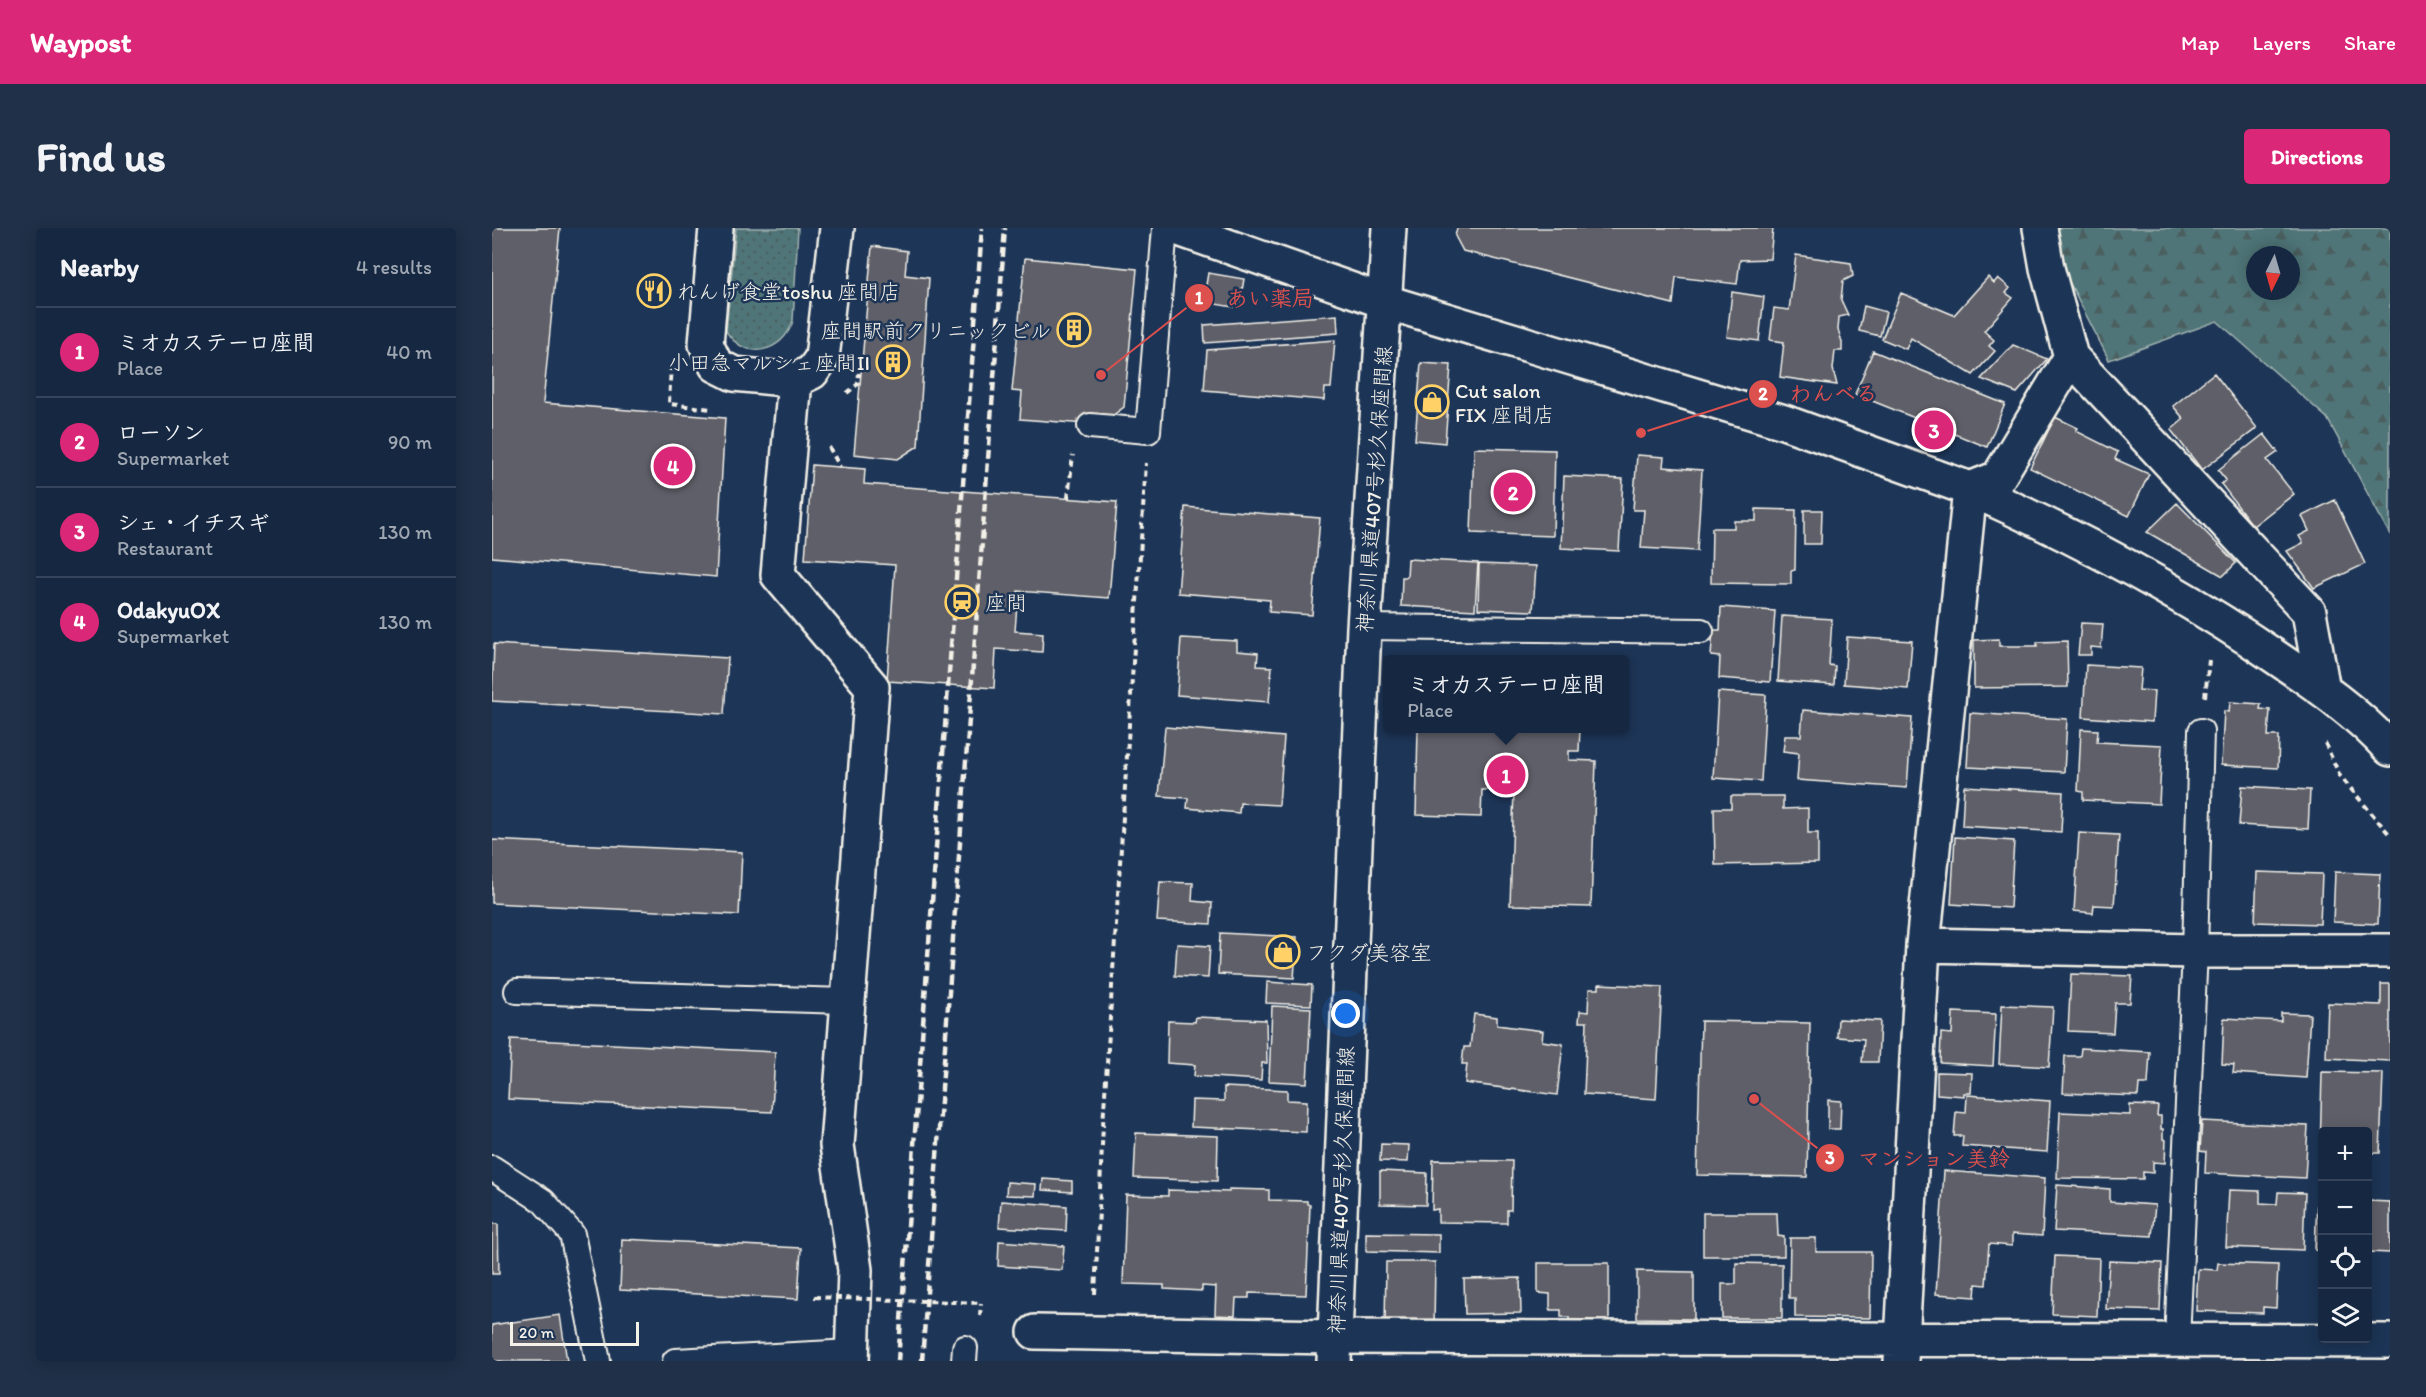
<!DOCTYPE html>
<meta charset="utf-8">
<style>
:root{--surface:#162841;--page:#1f3048;--text:#f1f3f6;--muted:#9ea6b1;--line:#35445a;--accent:#db2777}
body{margin:0;font-family:Itim,"Klee One",sans-serif;background:var(--page);color:var(--text)}
.controls{position:absolute;right:18px;bottom:18px;display:grid;overflow:hidden;border-radius:6px;box-shadow:0 3px 15px #0003}
.controls button{width:54px;height:54px;display:grid;place-items:center;padding:0;border:0;border-bottom:2px solid var(--line);background:var(--surface);color:var(--text);font:30px sans-serif}
.compass{position:absolute;left:1754px;top:18px;width:54px;height:54px;border-radius:50%;background:var(--surface);box-shadow:0 3px 15px #0003;rotate:185deg}
.scale{position:absolute;left:18px;bottom:15px;width:129px;box-sizing:border-box;padding-left:6px;border:3px solid #f4f1e8;border-top:0;font-size:16px;line-height:21px;white-space:nowrap;color:#f4f1e8;-webkit-text-stroke:4px #1d3557;paint-order:stroke}
.you{position:absolute;left:854px;top:786px;width:21px;height:21px;margin:-15px;border:4px solid #fff;border-radius:50%;background:#1a73e8;box-shadow:0 0 0 9px #1a73e833}
.badge{display:grid;place-items:center;width:39px;height:39px;border-radius:50%;background:var(--accent);color:#fff;font-size:20px;font-weight:700}
.pin{position:absolute;translate:-50% -50%;border:3px solid #fff;box-shadow:0 2px 6px #0006}
.popup{position:absolute;left:891px;top:427px;width:246px;height:78px;box-sizing:border-box;display:grid;place-content:center;border-radius:6px;background:var(--surface);filter:drop-shadow(0 2px 4px #0005);font-size:20px;white-space:nowrap;color:var(--muted)}
.popup b{font-size:22px;color:var(--text)}
.popup::after{content:'';position:absolute;left:50%;top:100%;margin-left:-12px;border:12px solid transparent;border-top-color:var(--surface)}
.list{margin:0;padding:0;list-style:none}
h2{display:flex;justify-content:space-between;align-items:center;height:78px;margin:0;padding:0 24px;font-size:26px}
h2 small{font-size:20px;font-weight:400;color:var(--muted)}
.list li{display:grid;grid-template-columns:39px 1fr auto;gap:18px;align-items:center;box-sizing:border-box;height:90px;padding:0 24px;border-top:2px solid var(--line)}
.list b{display:block;font-size:22px;white-space:nowrap}
.list p{margin:0;font-size:20px;white-space:nowrap;color:var(--muted)}
.list em{font-size:20px;font-style:normal;color:var(--muted)}
.icon{flex:none;width:33px;height:33px;fill:none;stroke:currentColor;stroke-width:2;stroke-linecap:round;stroke-linejoin:round}
.map{position:relative;flex:none;width:1898px;height:1133px;overflow:hidden;border-radius:6px}
header{display:flex;align-items:center;gap:36px;box-sizing:border-box;height:84px;padding:0 30px;background:var(--accent);color:#fff}
header strong{font-size:28px}
nav{display:flex;gap:33px;margin-inline-start:auto;font-size:21px}
.intro{display:flex;align-items:center;justify-content:space-between;box-sizing:border-box;height:144px;padding:0 36px}
h1{margin:0;font-size:42px}
.button{padding:15px 27px;border-radius:6px;background:var(--accent);color:#fff;font-size:21px;font-weight:700}
main{display:flex;gap:36px;padding:0 36px}
aside{flex:1;background:var(--surface);border-radius:6px;box-shadow:0 3px 15px #0003}
.map>svg:first-child{display:block}
.forest{fill:url(#forest-firs);stroke:#a2b3b0;stroke-width:1.5;fill-rule:evenodd}
.garden{fill:url(#garden-dots);stroke:#a2b3b0;stroke-width:1.5}
.building{fill:#5f5f69;stroke:#f4f1e8;stroke-width:1.5}
.lines{fill:none;stroke-linecap:round;stroke-linejoin:round}
.service-casing{stroke:#f4f1e8;stroke-width:28}
.minor-casing{stroke:#f4f1e8;stroke-width:38}
.tertiary-casing{stroke:#f4f1e8;stroke-width:38}
.secondary-casing{stroke:#f4f1e8;stroke-width:38}
.path{stroke:#f4f1e8;stroke-width:4;stroke-dasharray:6 4.5;stroke-linecap:butt}
.service{stroke:#1d3557;stroke-width:24}
.minor{stroke:#1d3557;stroke-width:33}
.tertiary{stroke:#1d3557;stroke-width:33}
.secondary{stroke:#1d3557;stroke-width:33}
.rail{stroke:#f4f1e8;stroke-width:4.5;stroke-dasharray:9 4.5;stroke-linecap:butt}
.path-bridge{stroke:#f4f1e8;stroke-width:4;stroke-dasharray:6 4.5;stroke-linecap:butt}
.labels{text-anchor:middle;dominant-baseline:central;stroke-width:5;stroke-linejoin:round;paint-order:stroke}
.poi-label{font-size:21px;fill:#f4f1e8;stroke:#1d3557;text-anchor:start}
.street-label{font-size:21px;fill:#f4f1e8;stroke:#1d3557}
.leader{fill:none;stroke:#dc504e;stroke-width:2}
.callout-dot{fill:#dc504e;stroke:#1d3557;stroke-width:2}
.mark-label{font-size:18px;text-anchor:middle;font-weight:bold;fill:#fff}
.callout-label{font-size:22px;text-anchor:middle;font-weight:bold;fill:#dc504e;stroke:#1d3557;stroke-width:5;stroke-linejoin:round;paint-order:stroke}
</style>
<header>
<strong>Waypost</strong>
<nav><a>Map</a><a>Layers</a><a>Share</a></nav>
</header>
<div class="intro"><h1>Find us</h1><a class="button">Directions</a></div>
<main>
<aside>
<h2>Nearby<small>4 results</small></h2>
<ul class="list">
<li><span class="badge">1</span><div><b>ミオカステーロ座間</b><p>Place</p></div><em>40 m</em></li>
<li><span class="badge">2</span><div><b>ローソン</b><p>Supermarket</p></div><em>90 m</em></li>
<li><span class="badge">3</span><div><b>シェ・イチスギ</b><p>Restaurant</p></div><em>130 m</em></li>
<li><span class="badge">4</span><div><b>OdakyuOX</b><p>Supermarket</p></div><em>130 m</em></li>
</ul>
</aside>
<div class="map">
<svg width="1898" height="1133" viewBox="0 0 1898 1133">
<defs>
<pattern id="forest-firs" width="22" height="20" patternUnits="userSpaceOnUse" patternTransform="scale(1.5)"><rect width="22" height="20" fill="#507578"/><path d="M5 1l3.5 6h-7zM16 11l3.5 6h-7z" fill="#4c5e5f"/></pattern>
<pattern id="garden-dots" width="8" height="8" patternUnits="userSpaceOnUse" patternTransform="scale(1.5)"><rect width="8" height="8" fill="#507578"/><path d="M2 2h.1M6 6h.1" fill="none" stroke="#4c5e5f" stroke-width="1.8" stroke-linecap="round"/></pattern>
</defs>
<rect width="100%" height="100%" fill="#1d3557"/>
<filter id="ink" filterUnits="userSpaceOnUse"><feTurbulence type="fractalNoise" baseFrequency=".0167" numOctaves="2"/><feDisplacementMap in="SourceGraphic" scale="12" xChannelSelector="R" yChannelSelector="G"/><feConvolveMatrix kernelMatrix="1 2 1 2 8 2 1 2 1" color-interpolation-filters="sRGB"/></filter>
<g filter="url(#ink)">
<path class="forest" d="M1554,0H1898V307L1835,190L1725,93L1617,132L1555,10ZM1763,27H1799V63H1763Z"/>
<path class="garden" d="M244,0H306L301,93C291,125 253,134 234,103Z"/>
<path class="building" d="M0,0H68L51,175L233,190L224,349L0,329Z
M965,0H1281L1278,31L1248,32L1245,56L1184,49L1181,76L971,23L963,8Z
M380,18L415,23L413,47L437,50L426,218L406,231L362,226Z
M1304,27L1359,35L1361,48L1351,53L1349,72L1356,87L1347,89L1346,102L1350,114V123H1343L1341,141L1345,157L1288,149L1292,114L1278,112L1282,80L1297,82Z
M533,30L645,41L632,179L608,197L528,191L530,164L520,163Z
M716,45L752,51L747,80L711,74Z
M1496,49L1502,55L1506,50L1518,60L1514,65L1521,70L1492,103L1502,112L1497,118L1503,123L1481,147L1419,110L1414,121L1390,111L1409,65L1462,87Z
M1240,64L1272,69L1267,113L1235,109Z
M1372,78L1394,84L1388,108L1367,103Z
M845,87L846,105L713,115L712,97Z
M843,112L839,160H833L832,172L712,162L715,122Z
M1521,117L1555,131L1525,165L1489,151Z
M1381,123L1513,176L1495,219L1363,166Z
M929,135L959,137L953,215L923,212Z
M1722,145L1765,200L1710,242L1679,202L1692,191L1681,178Z
M1563,189L1586,200L1584,203L1626,224L1623,231L1657,246L1637,288L1538,240Z
M1772,206L1786,224L1775,232L1802,266L1761,298L1729,256L1734,252L1726,242Z
M982,220L1063,222L1061,308L979,305Z
M1145,227L1172,229L1171,239L1210,242L1205,323L1149,320L1152,282H1141Z
M320,237L373,241L372,256L625,274L617,370L526,363L523,403L551,405L550,424L504,421L502,460L395,453L403,337L313,331Z
M1072,248L1131,251L1127,323L1069,320Z
M1843,272L1873,336L1822,360L1795,323L1811,315L1807,308L1817,303L1810,288Z
M1685,275L1744,335L1731,348L1655,304Z
M693,279L828,290L820,387L777,384L778,372L686,365Z
M1264,281L1304,282L1303,342L1299,343V356L1219,355L1220,300H1242V293H1264Z
M1312,282H1330L1329,316H1312Z
M916,331L986,335L983,382L909,378L910,349H915Z
M987,336L1044,338L1041,383L986,381Z
M1229,379L1283,383L1278,454L1227,450L1228,429L1219,428L1221,402H1228Z
M1290,388L1340,391L1337,437L1343,438L1342,457L1286,453Z
M1589,395L1611,396L1609,420L1599,419V427H1586Z
M1355,409L1420,413L1416,461L1352,456Z
M689,410L745,413V423L766,425L765,438L780,439L777,474L685,467Z
M1507,411V418H1545V414L1575,413L1576,459L1482,460V412Z
M2,416L236,430L232,486L0,473Z
M1594,437L1649,440L1647,462L1662,463L1660,494L1591,489Z
M1226,464L1274,467L1269,553L1221,550Z
M1738,474L1769,476L1768,481L1778,482L1776,508H1787L1786,540L1729,537L1732,483L1737,484Z
M1311,482L1420,490L1415,560L1305,552L1307,525L1291,523L1293,508H1309Z
M1478,485L1575,491L1572,544L1475,539Z
M673,499L792,509L787,577L748,575L747,585L695,580L696,570L667,568Z
M926,500H1088L1087,523H1077V532L1104,533L1099,679L1018,677L1022,562H990L989,589L924,587Z
M1589,501L1606,502L1605,514L1670,517L1667,576L1591,572V564L1586,563Z
M1472,558L1571,564L1569,604L1470,598Z
M1750,558L1818,562L1816,601L1747,597Z
M1239,568H1291V581L1316,580V605H1326V635L1223,637L1222,580H1239Z
M1587,605L1627,607L1622,678L1602,677L1601,685L1582,683Z
M1463,609L1522,613L1518,680L1459,676Z
M0,612L250,624L247,687L0,675Z
M1765,644L1830,646L1828,696L1763,694Z
M1843,644L1888,646L1886,696L1841,694Z
M668,654L701,655L700,673L720,675L719,696L665,693Z
M728,705L805,709L802,750L726,746Z
M685,716L718,718L716,750L683,748Z
M1579,746L1640,748L1638,775H1623L1621,805L1576,803Z
M775,754L820,757L819,777L774,775Z
M1107,756L1170,759L1164,871L1092,866L1095,794H1087L1088,783L1096,784L1097,761H1107Z
M1889,756H1898V833L1834,830L1836,775L1889,777Z
M1510,777L1561,779L1557,839L1507,836Z
M780,778L819,780L815,855L777,853Z
M1461,784L1504,786L1501,838L1448,835L1449,805L1460,806Z
M1789,785L1818,786L1814,850L1741,845L1742,837L1730,836L1732,790L1789,793Z
M982,786L1005,789V797L1051,803L1050,813L1071,816L1065,867L973,855L975,836H970L972,819H978Z
M704,789L774,792L775,835H770L769,852L702,848L703,837L675,835L676,793L703,794Z
M1346,791L1388,793L1386,834H1370L1372,811L1345,809Z
M1209,793L1318,795L1315,949L1205,947Z
M19,811L283,824L280,884L16,871Z
M1589,820L1658,824L1656,856H1647L1646,868L1571,865L1573,828H1588Z
M1445,844L1480,845L1479,865H1472V868L1445,866Z
M1830,844L1891,845L1888,925H1876V904H1830V924H1828Z
M732,859L795,862V872L815,873L814,904L699,899L700,872L732,873Z
M1475,867L1558,873L1555,924L1470,918L1471,908H1462L1464,884L1474,885Z
M1336,872L1349,873L1348,901H1336Z
M1638,877L1666,878L1665,888H1669V901H1671V911L1674,912L1673,935L1661,934V945L1651,944V951L1565,950L1568,884L1638,887Z
M1710,893L1816,898L1813,950L1713,945L1714,924L1708,923Z
M644,905L726,908L725,953L642,950Z
M889,916L917,917L916,934L888,933Z
M941,932L1020,933L1019,982H1015V995L946,994V981L940,982Z
M888,943L935,945L934,977L888,976Z
M1452,943L1553,950L1550,1008L1520,1006V1018L1497,1016L1494,1057L1484,1056L1483,1069L1444,1066Z
M551,951L580,953V964L550,962Z
M515,954L544,956L543,968L514,967Z
M1565,957L1618,961V974L1663,977L1660,1008L1562,1003Z
M737,961L777,962V972L815,973V976L818,977L814,1067L757,1065V1070H744L743,1088L723,1087L724,1059L710,1058V1063L672,1061V1057L631,1056L634,967L676,968V962L737,964Z
M1737,962L1768,963V975L1785,976L1786,964L1813,965L1811,1022L1734,1019Z
M1825,971H1830V1023L1823,1022Z
M509,973L575,978L574,1003L507,999Z
M1876,973L1898,974V1025L1876,1024Z
M1211,985H1285L1286,1008L1292,1009V1028H1211Z
M0,996H6L7,1046H0Z
M874,1005L947,1006V1025L874,1023Z
M1298,1010H1324V1024H1379L1378,1090L1303,1089V1070H1297Z
M130,1011L309,1020L306,1071L128,1062Z
M507,1013L572,1018L570,1042L506,1038Z
M1563,1028L1607,1030L1605,1088L1560,1086Z
M1617,1033L1670,1035L1668,1083L1614,1081Z
M894,1034H943L942,1099L893,1098Z
M1046,1035H1117V1095H1077V1089H1069V1082H1058V1066L1046,1065Z
M1244,1035L1290,1036V1090H1230V1056H1244Z
M1726,1035L1786,1037L1784,1080L1771,1079V1085L1704,1083L1706,1041L1725,1042Z
M1145,1043L1202,1044V1091L1145,1090Z
M1028,1050L1029,1085L973,1086L972,1051Z
M68,1087L75,1133H0V1097Z"/>
<g class="lines">
<defs>
<path id="service" d="M598,198L656,203L673,0
M872,399L1209,403
M25,763L354,773
M0,940L51,973L80,1006L106,1133
M1685,1112L1703,723L1709,503
M183,1133L360,1124
M472,1133L473,1120"/>
<path id="minor" d="M224,0L214,116L224,137L242,146L303,152L320,144L330,130L345,0
M1548,0L1555,40L1579,129L1817,384L1831,462
M303,152L286,347L380,459L345,917L363,1042L360,1133
M1478,261C1585,309 1688,363 1785,430C1825,457 1866,485 1898,521
M1431,717L1703,723H1898
M543,1104L842,1109L1898,1113
M1409,1133L1431,717L1478,261L1506,250L1579,129"/>
<path id="tertiary" d="M684,0L894,74L1292,194L1478,261"/>
<path id="secondary" d="M842,1133L872,399L897,0"/>
</defs>
<use href="#service" class="service-casing"/>
<use href="#minor" class="minor-casing"/>
<use href="#tertiary" class="tertiary-casing"/>
<use href="#secondary" class="secondary-casing"/>
<path class="path" d="M179,137L177,176L220,181
M355,165L366,156L367,145
M337,219L348,239
M576,270L581,227
M1713,469L1717,432
M1833,515L1848,548L1898,607
M603,1066L611,897L654,235
M488,1088L489,1075"/>
<use href="#service" class="service"/>
<use href="#minor" class="minor"/>
<use href="#tertiary" class="tertiary"/>
<use href="#secondary" class="secondary"/>
<path class="rail" d="M406,1133L490,0
M430,1133L513,0"/>
<path class="path-bridge" d="M322,1069L489,1075"/>
</g>
</g>
<defs>
<symbol id="restaurant-ring" viewBox="-11 -11 22 22"><circle r="9.5" fill="#1d3557" stroke="#ffd166" stroke-width="1.5"/><path d="M-5-6h1v4h1v-4h1v4h1v-4h1v5L-1.5 .5V6h-2V.5L-5-1ZM5-6V6H3V1.5H1.5Q1.5-4 5-6Z" fill="#ffd166"/></symbol>
<symbol id="building-ring" viewBox="-11 -11 22 22"><circle r="9.5" fill="#1d3557" stroke="#ffd166" stroke-width="1.5"/><path d="M-4-6H4V6H1V3H-1V6H-4ZM-2.5-4.3h1.7v1.8h-1.7ZM.8-4.3h1.7v1.8H.8ZM-2.5-1h1.7V.8h-1.7ZM.8-1h1.7V.8H.8Z" fill="#ffd166"/></symbol>
<symbol id="shop-ring" viewBox="-11 -11 22 22"><circle r="9.5" fill="#1d3557" stroke="#ffd166" stroke-width="1.5"/><path d="M-5-2.5h2.3a2.7 3.5 0 0 1 5.4 0H5L5.5 6h-11ZM-1.5-2.5h3a1.5 2.3 0 0 0-3 0Z" fill="#ffd166"/></symbol>
<symbol id="station-ring" viewBox="-11 -11 22 22"><circle r="9.5" fill="#1d3557" stroke="#ffd166" stroke-width="1.5"/><path d="M-3-6H3Q5-6 5-4V2Q5 4 3 4L4.5 6H3L1.5 4h-3L-3 6H-4.5L-3 4Q-5 4-5 2V-4Q-5-6-3-6ZM-3.5-4v3h7v-3ZM-3.5 1v1.5H-2V1ZM2 1v1.5H3.5V1Z" fill="#ffd166"/></symbol>
</defs>
<g fill-rule="evenodd">
<use href="#restaurant-ring" x="143" y="44" width="38" height="38"/>
<use href="#building-ring" x="563" y="83" width="38" height="38"/>
<use href="#building-ring" x="382" y="115" width="38" height="38"/>
<use href="#shop-ring" x="921" y="155" width="38" height="38"/>
<use href="#station-ring" x="451" y="355" width="38" height="38"/>
<use href="#shop-ring" x="772" y="705" width="38" height="38"/>
</g>
<g class="labels">
<g class="poi-label">
<text x="185" y="63">れんげ食堂toshu 座間店</text>
<text x="559" y="102" text-anchor="end">座間駅前クリニックビル</text>
<text x="378" y="134" text-anchor="end">小田急マルシェ座間II</text>
<text x="963" y="162">Cut salon<tspan x="963" dy="24">FIX 座間店</tspan></text>
<text x="493" y="374">座間</text>
<text x="814" y="724">フクダ美容室</text>
</g>
<g class="street-label">
<text transform="translate(882 261) rotate(-86)">神奈川県道407号杉久保座間線</text>
<text transform="translate(849 962) rotate(-88)">神奈川県道407号杉久保座間線</text>
</g>
</g>
<path class="leader" d="M609 147L707 70M1149 205L1271 166M1262 871L1338 930"/>
<g class="callout-dot">
<circle cx="609" cy="147" r="6"/>
<circle cx="1149" cy="205" r="6"/>
<circle cx="1262" cy="871" r="6"/>
<circle cx="707" cy="70" r="15"/>
<circle cx="1271" cy="166" r="15"/>
<circle cx="1338" cy="930" r="15"/>
</g>
<g class="mark-label">
<text x="707" y="76">1</text>
<text x="1271" y="172">2</text>
<text x="1338" y="936">3</text>
</g>
<g class="callout-label">
<text x="778" y="78">あい薬局</text>
<text x="1342" y="173">わんべる</text>
<text x="1442" y="938">マンション美鈴</text>
</g>
</svg>
<div class="controls">
<button>+</button>
<button>−</button>
<button><svg class="icon" aria-label="locate" viewBox="0 0 24 24"><circle cx="12" cy="12" r="6"/><path d="M12 2v4M12 18v4M2 12h4M18 12h4"/></svg></button>
<button><svg class="icon" aria-label="layers" viewBox="0 0 24 24"><path d="M12 4l9 5-9 5-9-5zM3 14l9 5 9-5"/></svg></button>
</div>
<svg class="compass" viewBox="-18 -18 36 36"><path d="M0-13l5 13h-10z" fill="#e53935"/><path d="M0 13l5-13h-10z" fill="#9ea6b1"/></svg>
<div class="scale">20 m</div>
<div class="you"></div>
<div class="pin badge" style="left:1014px;top:547px">1</div>
<div class="popup"><b>ミオカステーロ座間</b>Place</div>
<div class="pin badge" style="left:1021px;top:264px">2</div>
<div class="pin badge" style="left:1442px;top:202px">3</div>
<div class="pin badge" style="left:181px;top:238px">4</div>
</div>
</main>
